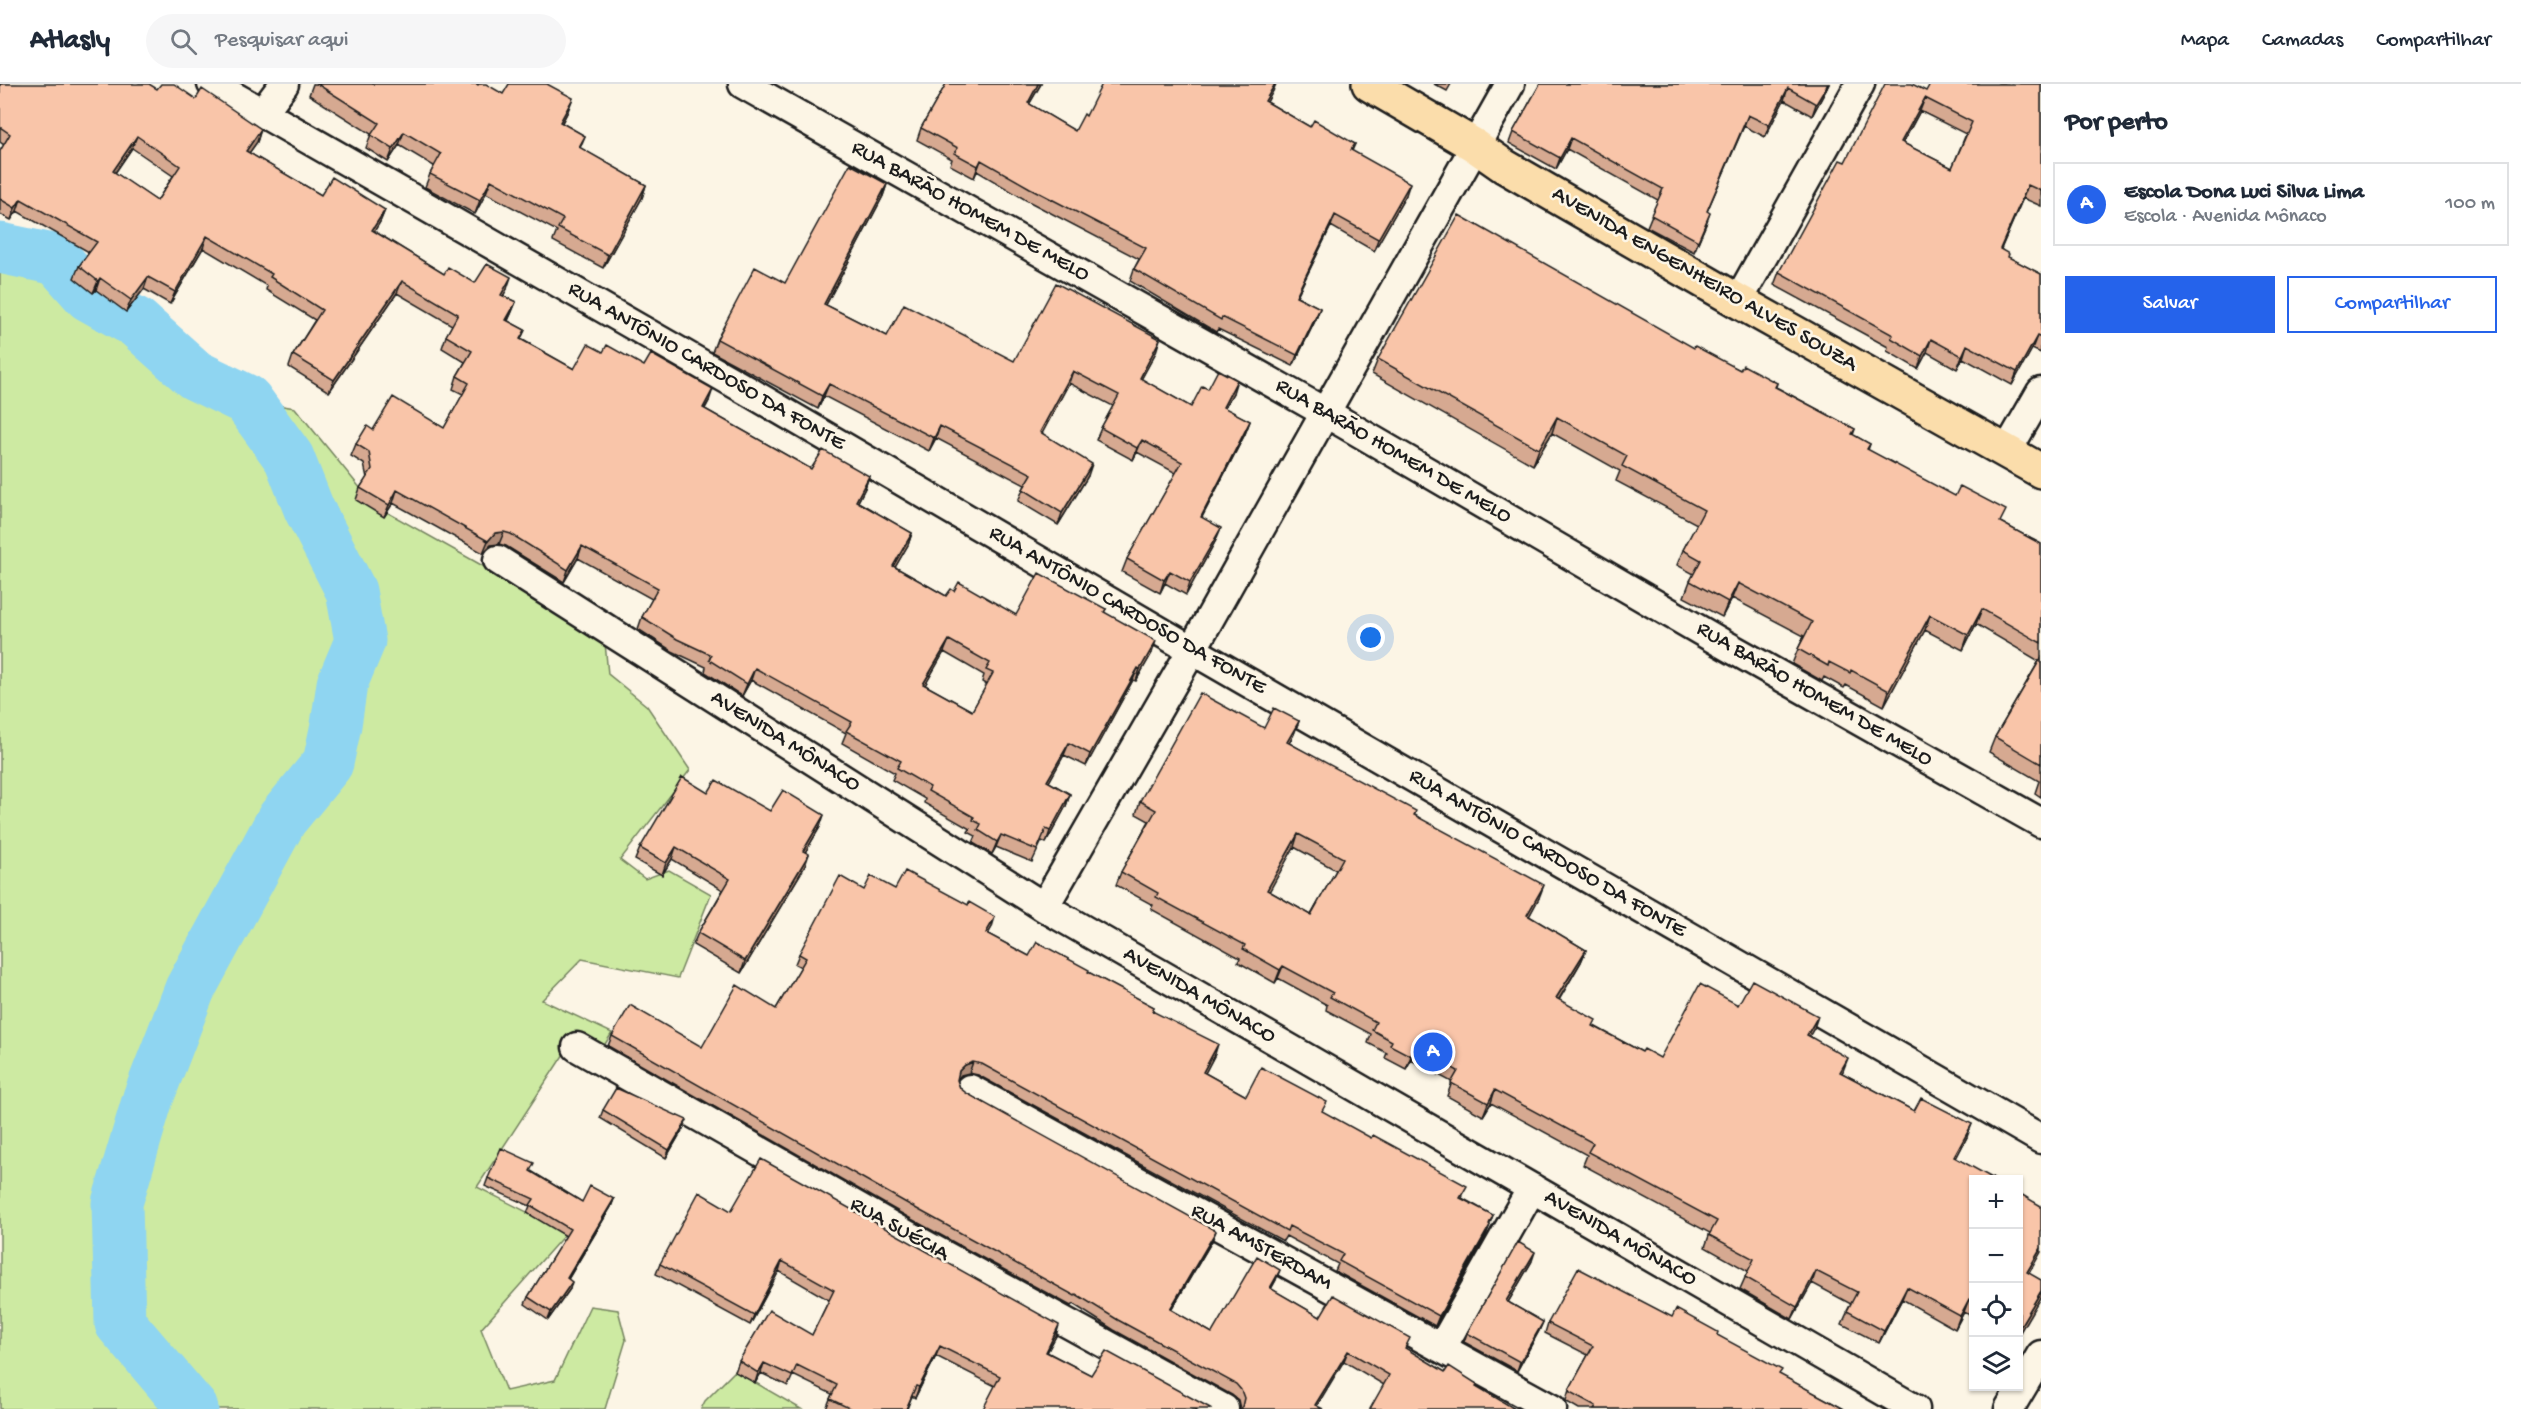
<!DOCTYPE html>
<html lang="pt">
<meta charset="utf-8">
<style>
:root{--surface:#fff;--page:#f6f6f7;--text:#1f2937;--muted:#747a83;--line:#e0e1e3;--accent:#2563eb}
body{margin:0;font-family:"Gochi Hand",sans-serif;background:var(--page);color:var(--text)}
.controls{position:absolute;right:18px;bottom:18px;display:grid;overflow:hidden;border-radius:0px;box-shadow:0 2px 4px #0004}
.controls button{width:54px;height:54px;display:grid;place-items:center;padding:0;border:0;border-bottom:2px solid var(--line);background:var(--surface);color:var(--text);font:30px sans-serif}
.you{position:absolute;left:1371px;top:554px;width:21px;height:21px;margin:-15px;border:4px solid #fff;border-radius:50%;background:#1a73e8;box-shadow:0 0 0 9px #1a73e833}
.badge{display:grid;place-items:center;width:39px;height:39px;border-radius:50%;background:var(--accent);color:#fff;font-size:20px;font-weight:700}
.pin{position:absolute;translate:-50% -50%;border:3px solid #fff;box-shadow:0 2px 6px #0006}
.list{margin:0;padding:0;list-style:none}
h2{display:flex;justify-content:space-between;align-items:center;height:78px;margin:0;padding:0 24px;font-size:26px}
h2 small{font-size:20px;font-weight:400;color:var(--muted)}
.list li{display:grid;grid-template-columns:39px 1fr auto;gap:18px;align-items:center;box-sizing:border-box;height:84px;margin:0 12px 12px;padding:0 12px;border:2px solid var(--line);border-radius:0px}
.list b{display:block;font-size:22px;white-space:nowrap}
.list p{margin:0;font-size:20px;white-space:nowrap;color:var(--muted)}
.list em{font-size:20px;font-style:normal;color:var(--muted)}
.actions{display:flex;gap:12px;padding:18px 24px}
.actions a{flex:1;padding:14px 0;border:2px solid var(--accent);border-radius:0px;text-align:center;font-size:21px;color:var(--accent)}
.actions .main{background:var(--accent);color:#fff}
.icon{flex:none;width:33px;height:33px;fill:none;stroke:currentColor;stroke-width:2;stroke-linecap:round;stroke-linejoin:round}
.map{position:relative;flex:none;width:2041px;height:1325px;overflow:hidden}
header{display:flex;align-items:center;gap:36px;box-sizing:border-box;height:84px;padding:0 30px;background:var(--surface);border-bottom:2px solid var(--line)}
header strong{font-size:28px}
nav{display:flex;gap:33px;margin-inline-start:auto;font-size:21px}
.search{width:420px;height:54px;background:var(--page);display:flex;align-items:center;gap:15px;box-sizing:border-box;padding:0 21px;border-radius:33px;color:var(--muted);font-size:22px}
main{display:flex}
aside{flex:1;background:var(--surface)}
.map>svg:first-child{display:block}
.green{fill:#cdeaa2;stroke:#74835f;stroke-width:1.5}
.lines{fill:none;stroke-linecap:round;stroke-linejoin:round}
.river{stroke:#8fd5f1;stroke-width:51}
.minor-casing{stroke:#1c1c1c;stroke-width:33}
.major-casing{stroke:#1c1c1c;stroke-width:38}
.minor{stroke:#fcf5e5;stroke-width:28}
.major{stroke:#fbddab;stroke-width:33}
.wall{fill:#d6a991;stroke:#1c1c1c;stroke-width:1.5;fill-rule:evenodd}
.shaded-wall{fill:#ae8a76;stroke:#1c1c1c;stroke-width:1.5}
.building{fill:#f9c5a9;stroke:#1c1c1c;stroke-width:1.5;fill-rule:evenodd}
.labels{text-anchor:middle;dominant-baseline:central;stroke-width:5;stroke-linejoin:round;paint-order:stroke}
.street-label{font-size:22px;fill:#1c1c1c;stroke:#fcf5e5}
</style>
<header>
<strong>Atlasly</strong>
<div class="search"><svg class="icon" aria-label="search" viewBox="0 0 24 24"><circle cx="10" cy="10" r="6"/><path d="M15 15l6 6"/></svg>Pesquisar aqui</div>
<nav><a>Mapa</a><a>Camadas</a><a>Compartilhar</a></nav>
</header>
<main>
<div class="map">
<svg width="2041" height="1325" viewBox="0 0 2041 1325">
<rect width="100%" height="100%" fill="#fcf5e5"/>
<filter id="ink" filterUnits="userSpaceOnUse"><feTurbulence type="fractalNoise" baseFrequency=".0167" numOctaves="2"/><feDisplacementMap in="SourceGraphic" scale="12" xChannelSelector="R" yChannelSelector="G"/><feConvolveMatrix kernelMatrix="1 2 1 2 8 2 1 2 1" color-interpolation-filters="sRGB"/></filter>
<g filter="url(#ink)">
<path class="green" d="M0,164L57,176L89,212L137,239L195,291L247,316L295,324L374,421L483,482L524,502L605,559L608,590L647,622L690,686L620,776L645,795L669,786L711,810L678,894L582,875L542,916L612,949L602,965L575,953L477,1103L567,1148L481,1245L506,1307L555,1296L590,1222L618,1226L626,1256L605,1325H0Z
M735,1287L801,1325H701L705,1317Z"/>
<g class="lines">
<path class="river" d="M0,164L57,176L89,212L137,239L195,291L247,316L289,374L309,425L351,507L360,557L342,600L336,641L328,679L282,735L190,905L148,1014L117,1119L120,1239L193,1325"/>
<defs>
<path id="minor" d="M212,0L748,307L1192,566L2041,1055
M743,0L1326,329L1720,558L2041,739
M263,28L284,0
M1738,217L1860,0
M2007,367L2041,308
M498,476L1044,823L1915,1325
M1044,823L1192,566L1510,0
M577,963L905,1150L1224,1325
M970,1005L1552,1325
M1442,1263L1532,1104
M2009,1325L2041,1271"/>
<path id="major" d="M1369,0L1474,61L1504,82L1738,217L2041,387"/>
</defs>
<use href="#minor" class="minor-casing"/>
<use href="#major" class="major-casing"/>
<use href="#minor" class="minor"/>
<use href="#major" class="major"/>
</g>
<path class="wall" d="M0,0L157,5L196,15L261,45L257,58L249,69L321,111L385,126L380,138L374,147L444,190L475,199L507,205L503,212L516,218L508,237L525,246L521,255L574,285L603,268L709,317L705,325L811,385L869,392L865,404L858,418L912,449L908,461L895,483L946,512L954,507L1016,531L1106,525L1104,528L1152,569L1136,597L1133,596L1086,682L1064,671L1049,698L1070,710L1066,722L1046,759L1042,757L1032,778L996,763L992,770L973,759L976,752L968,748L970,745L924,719L925,715L892,696L895,689L842,659L846,649L751,596L742,612L705,588L706,583L672,567L638,545L642,533L652,515L578,474L564,498L506,462L499,460L491,461L483,469L393,419L384,433L356,416L360,404L367,394L364,380L351,372L356,360L373,346L444,344L463,310L453,305L457,292L465,278L442,264L446,252L452,241L397,209L329,308L289,283L293,271L315,236L266,206L267,202L203,164L170,220L144,205L126,228L96,206L93,209L74,194L79,182L89,168L17,127L11,136L0,130V67L4,61L0,58ZM132,64L173,92L157,117L115,89ZM944,568L984,591L982,598L987,601L972,627L925,601Z
M313,0H477L503,10L568,27L562,39L585,52L580,64L646,101L642,114L603,184L553,157L557,147L486,109L475,130L425,103L430,90L434,82L399,61L388,78L366,64L371,50L309,11Z
M946,0H1041L1029,20L1075,47L1086,32L1273,7L1267,18L1310,43L1355,60L1352,67L1406,111L1374,167L1331,142L1297,212L1320,224L1316,235L1293,282L1218,245L1216,248L1130,197L1134,185L1139,175L1026,116L977,87L974,94L950,81L952,75L917,56L921,44Z
M1434,0H1451L1447,7Z
M1540,0H1829L1826,6L1812,32L1784,16L1765,53L1744,42L1707,127L1706,140L1694,168L1647,143L1658,116L1567,65L1556,85L1509,59L1513,48Z
M2041,0V122L2023,114L2001,165L2008,173L2041,190V269L2032,265L2012,301L1963,274L1957,285L1927,268L1918,285L1887,267L1888,263L1774,201L1779,188L1845,78L1926,7ZM1920,27L1966,50L1952,84L1903,59Z
M887,100L883,112L826,221L887,252L1014,277L1156,268L1141,295L1191,323L1208,305L1233,309L1224,324L1250,337L1245,350L1202,433L1216,456L1186,511L1165,499L1160,509L1122,488L1127,475L1176,389L1137,368L1133,376L1096,356L1101,344L1113,322L1069,299L1042,349L1088,392L1058,441L1018,417L1025,401L936,354L929,367L824,312L818,325L712,268L717,255L785,199Z
M1694,264L1740,286L1777,299L1776,303L1855,345L1853,351L1870,360L1868,366L2041,460V713L2035,709L2039,697L1989,668L1995,653L2039,577L1976,540L1963,566L1925,546L1884,622L1846,601L1844,604L1824,593L1822,597L1792,580L1798,565L1804,552L1732,514L1722,533L1684,513L1690,497L1694,490L1677,481L1683,466L1697,440L1616,397L1620,387L1552,349L1533,381L1372,290L1378,275Z
M1299,637L1294,650L1289,659L1415,731L1539,814L1529,832L1586,866L1581,878L1559,916L1594,942L1642,968L1660,974L1738,921L1814,944L1809,952L1843,987L1842,989L1914,1027L1967,1053L1956,1074L1974,1095V1233L1964,1228L1955,1245L1902,1215L1879,1259L1842,1240L1851,1220L1812,1199L1792,1235L1740,1205L1748,1187L1705,1163L1710,1149L1583,1081L1587,1071L1491,1019L1483,1032L1447,1012L1452,998L1411,976L1406,985L1385,974L1387,969L1368,959L1371,950L1326,926L1327,921L1278,894L1275,899L1238,878L1240,874L1151,825L1153,821L1116,801L1121,788L1149,737L1136,730L1140,717L1264,644ZM1294,763L1336,786L1311,831L1269,807Z
M708,709L820,743L805,768V782L741,889L693,861L698,849L723,806L672,775L662,791L635,776L640,764Z
M895,805L992,843L988,850L1029,872L1088,888L1154,923L1152,927L1215,970L1205,989L1246,1012L1323,1028L1463,1112L1462,1114L1493,1131L1486,1151L1435,1242L1335,1187L1338,1180L1286,1152L1283,1157L978,991L969,989L961,991L957,995L960,1004L966,1009L1212,1157L1171,1226L1212,1249L1276,1196L1271,1205L1320,1233L1406,1265L1445,1288L1477,1300L1384,1301L1344,1277L1240,1325L1238,1316L1232,1311L1114,1246L1073,1220L1071,1222L913,1136L608,962L612,952L702,963L776,925L801,883L795,880L799,870L864,806Z
M603,1026L684,1043L666,1074L600,1034Z
M531,1087L582,1118L614,1115L611,1123L568,1195L570,1205L548,1236L525,1220L528,1213L566,1152L527,1129L530,1122L485,1102L488,1094Z
M731,1127L1056,1252L1047,1268L1091,1291L995,1302L936,1272L915,1314L912,1312L907,1325H826L832,1310L793,1291L788,1302L761,1289L755,1299L735,1288L739,1277L812,1251L829,1216L779,1187L750,1241L656,1190L660,1180Z
M1532,1177L1508,1218L1543,1238L1539,1247L1517,1287L1464,1258L1467,1249Z
M1672,1233L1717,1251L1780,1291L1844,1325H1579L1567,1318L1566,1316L1569,1306L1588,1271L1545,1249L1548,1239Z"/>
<path class="shaded-wall" d="M1038,0H1041L1023,31L1028,19Z
M1275,0H1276L1273,7L1261,29L1265,17Z
M1828,0H1829L1826,6L1812,32L1816,20Z
M1788,4L1784,16L1765,53L1769,41Z
M573,14L568,27L555,51L560,38Z
M1925,14L1920,27L1896,71L1901,58Z
M1748,31L1744,42L1702,139L1707,127Z
M261,45L257,58L242,79L246,67Z
M404,48L399,61L388,78L393,65Z
M137,52L132,64L108,99L113,87Z
M1571,54L1567,65L1556,85L1560,74Z
M981,76L977,87L974,94L978,82Z
M491,96L486,109L475,130L480,116Z
M1410,99L1406,111L1374,167L1378,155Z
M887,100L883,112L820,232L824,220Z
M646,101L642,114L603,184L608,171Z
M2028,101L2023,114L1995,178L2000,165Z
M21,115L17,127L11,136L15,124Z
M385,126L380,138L368,158L372,146Z
M1710,129L1706,140L1694,168L1698,157Z
M1335,131L1331,142L1291,223L1296,212Z
M207,152L203,164L170,220L175,208Z
M148,193L144,205L126,228L131,216Z
M511,193L507,205L497,223L501,211Z
M100,194L96,206L93,209L98,197Z
M402,197L397,209L329,308L334,296Z
M516,218L511,230L501,248L506,236Z
M1320,224L1316,235L1293,282L1297,271Z
M2037,252L2032,265L2012,301L2017,288Z
M1160,255L1156,268L1135,307L1140,294Z
M1931,255L1927,268L1918,285L1922,272Z
M1967,261L1963,274L1957,285L1962,272Z
M1073,287L1069,299L1036,361L1040,348Z
M1237,296L1233,309L1218,335L1223,323Z
M829,300L824,312L818,325L822,312Z
M713,305L709,317L698,336L703,324Z
M1557,333L1552,349L1533,381L1539,365Z
M1250,337L1245,350L1196,445L1201,433Z
M940,342L936,354L929,367L934,354Z
M1142,356L1137,368L1133,376L1137,364Z
M1092,380L1088,392L1058,441L1062,429Z
M869,392L865,404L852,429L856,417Z
M397,406L393,419L384,433L389,421Z
M1221,444L1216,456L1186,511L1190,498Z
M504,448L499,460L491,461L483,469L488,457L495,449Z
M912,449L908,461L889,494L893,482Z
M582,462L578,474L564,498L568,486Z
M1170,487L1165,499L1160,509L1164,496Z
M1738,499L1732,514L1722,533L1728,518Z
M1982,525L1976,540L1963,566L1968,551Z
M1930,531L1925,546L1884,622L1889,607Z
M949,556L944,568L919,612L923,600Z
M1156,557L1152,569L1136,597L1140,585Z
M755,584L751,596L742,612L747,600Z
M1138,584L1133,596L1086,682L1090,670Z
M1299,637L1294,650L1283,671L1287,658Z
M1069,659L1064,671L1043,709L1047,697Z
M1070,710L1066,722L1046,759L1050,747Z
M824,731L820,743L799,779L803,767Z
M1298,750L1294,763L1263,819L1267,806Z
M1001,751L996,763L992,770L997,758Z
M676,763L672,775L662,791L666,779Z
M809,770L805,782L741,889L745,877Z
M1544,801L1539,814L1523,844L1527,831Z
M995,833L992,843L983,859L986,849Z
M1586,866L1581,878L1552,927L1556,914Z
M1283,882L1278,894L1275,899L1280,886Z
M1818,932L1814,944L1803,964L1807,951Z
M1218,960L1215,970L1200,999L1203,988Z
M1416,963L1411,976L1406,985L1411,972Z
M1848,974L1843,987L1836,1000L1840,988Z
M973,978L969,989L961,991L955,998L959,987L965,981Z
M1495,1006L1491,1019L1483,1032L1488,1019Z
M687,1036L684,1043L666,1074L669,1066Z
M1972,1040L1967,1053L1950,1086L1954,1073Z
M614,1115L611,1123L564,1202L567,1194Z
M1490,1141L1486,1151L1435,1242L1439,1232Z
M1216,1147L1212,1157L1166,1235L1170,1225Z
M2041,1164V1168L2023,1200L2027,1188Z
M1535,1168L1532,1177L1503,1227L1506,1217Z
M782,1177L779,1187L750,1241L754,1231Z
M1280,1186L1276,1196L1266,1214L1270,1204Z
M1816,1187L1812,1199L1792,1235L1797,1223Z
M572,1198L570,1205L548,1236L551,1228Z
M1907,1203L1902,1215L1879,1259L1884,1247Z
M2041,1207V1212L2019,1250V1244Z
M1969,1215L1964,1228L1955,1245L1960,1232Z
M1543,1238L1539,1247L1517,1287L1520,1278Z
M1059,1241L1056,1252L1042,1278L1046,1268Z
M940,1262L936,1272L915,1314L919,1303Z
M1348,1267L1344,1277L1315,1325V1321Z
M764,1279L761,1289L755,1299L758,1289Z"/>
<path class="building" d="M0,0H149L157,5L161,0H174L196,15L202,5L261,45L246,67L321,111L332,93L385,126L372,146L444,190L448,183L475,199L487,180L511,193L501,211L516,218L506,236L525,246L520,255L574,285L588,260L603,268L607,261L644,282L651,270L713,305L703,324L811,385L823,366L869,392L856,417L912,449L893,482L946,512L951,505L954,507L959,498L1016,531L1039,489L1106,525L1104,528L1156,557L1140,585L1138,584L1090,670L1069,659L1047,697L1070,710L1050,747L1046,745L1037,766L1001,751L997,758L978,746L981,740L973,736L974,733L928,707L930,703L897,684L901,677L846,647L852,638L755,584L747,600L709,576L711,571L677,555L642,533L658,504L582,462L568,486L511,450L504,448L495,449L488,457L397,406L389,421L360,404L372,385L369,368L356,360L367,342L373,346L393,313L444,344L469,299L457,292L472,267L446,252L458,230L402,197L334,296L293,271L322,226L270,193L272,190L207,152L175,208L148,193L131,216L100,194L98,197L79,182L97,158L21,115L15,124L0,115V67L10,50L0,43ZM137,52L180,82L157,117L113,87ZM949,556L990,579L986,586L993,589L972,627L923,600Z
M317,0H477L478,1L479,0H486L503,10L509,0H547L573,14L560,38L585,52L579,63L646,101L608,171L558,144L563,135L491,96L480,116L430,90L441,70L404,48L393,65L371,51L379,39Z
M946,0H1038L1028,19L1075,47L1084,30L1086,32L1102,0H1275L1265,17L1310,43L1314,36L1355,60L1351,66L1410,99L1378,155L1335,131L1296,212L1320,224L1297,271L1222,233L1221,236L1134,185L1146,164L1030,104L981,76L978,82L954,69L958,64L921,44Z
M1540,0H1828L1816,20L1788,4L1769,41L1748,31L1707,127L1710,129L1698,157L1651,131L1663,105L1571,54L1560,74L1513,48Z
M1885,0H1912L1926,7L1930,0H2041V107L2028,101L2000,165L2009,170L2008,173L2041,190V254L2037,252L2017,288L1967,261L1962,272L1931,255L1922,272L1891,254L1893,251L1779,188L1840,76L1845,78ZM1925,14L1972,38L1952,84L1901,58Z
M850,80L887,100L824,220L887,252L904,220L1014,277L1056,199L1160,255L1140,294L1191,323L1202,302L1208,305L1218,286L1237,296L1223,323L1250,337L1201,433L1221,444L1190,498L1170,487L1164,496L1127,475L1182,378L1142,356L1137,364L1101,344L1119,311L1073,287L1040,348L1092,380L1062,429L1023,405L1032,390L940,342L934,354L829,300L822,312L717,255L755,183L785,199Z
M1459,131L1694,264L1695,262L1740,286L1743,281L1777,299L1775,303L1855,345L1852,350L1870,360L1867,365L1955,412L1960,402L2006,426L2000,438L2041,460V559L1982,525L1968,551L1930,531L1889,607L1851,586L1850,589L1829,578L1828,582L1798,565L1812,538L1738,499L1728,518L1690,497L1701,476L1683,466L1704,426L1622,382L1627,372L1557,333L1539,365L1378,275Z
M2041,574V680L1995,653Z
M1200,609L1264,644L1274,624L1299,637L1287,658L1416,727L1414,731L1544,801L1527,831L1586,866L1556,914L1596,936L1593,942L1642,968L1644,965L1660,974L1700,900L1738,921L1752,896L1818,932L1807,951L1848,974L1840,988L1914,1027L1921,1014L1972,1040L1954,1073L1994,1095H1974V1218L1969,1215L1960,1232L1907,1203L1884,1247L1847,1227L1857,1208L1816,1187L1797,1223L1745,1193L1754,1175L1709,1151L1717,1137L1588,1068L1593,1059L1495,1006L1488,1019L1451,999L1458,987L1416,963L1411,972L1390,961L1392,957L1372,946L1376,938L1330,913L1333,909L1283,882L1280,886L1243,865L1245,861L1156,813L1158,809L1121,788L1156,726L1140,717ZM1298,750L1343,774L1311,831L1267,806Z
M682,693L708,709L716,696L770,727L783,706L824,731L803,767L809,770L745,877L698,849L730,795L676,763L666,779L640,764Z
M905,787L968,821L969,818L995,833L986,849L1029,872L1037,858L1089,886L1088,888L1154,923L1152,927L1218,960L1203,988L1246,1012L1261,983L1327,1018L1322,1027L1371,1054L1373,1051L1467,1102L1460,1114L1493,1131L1489,1140L1490,1141L1439,1232L1339,1177L1343,1170L1289,1142L1287,1147L982,980L973,978L965,981L959,987L957,996L960,1004L966,1009L1216,1147L1170,1225L1212,1249L1257,1172L1280,1186L1270,1204L1320,1233L1333,1211L1410,1254L1405,1264L1445,1288L1449,1282L1477,1300L1476,1302L1515,1325H1370L1389,1291L1348,1267L1315,1321L1323,1325H1240L1242,1323L1244,1314L1241,1306L1236,1300L1118,1236L1076,1210L1075,1212L917,1125L612,952L630,921L702,963L737,901L776,925L806,874L799,870L840,792L864,806L871,792L895,805Z
M616,1004L687,1036L669,1066L603,1026Z
M501,1064L534,1079L530,1087L582,1118L590,1102L614,1115L567,1194L572,1198L551,1228L528,1213L570,1145L530,1121L534,1115L488,1094Z
M761,1075L1059,1241L1046,1268L1091,1291L1106,1267L1212,1325H983L1000,1292L940,1262L919,1303L916,1302L906,1325H851L830,1315L837,1301L797,1281L792,1292L764,1279L758,1289L739,1277L769,1226L812,1251L834,1206L782,1177L754,1231L660,1180L699,1108L731,1127Z
M2019,1109L2041,1122V1164L2027,1188L2041,1196V1207L2019,1244Z
M1518,1158L1535,1168L1506,1217L1543,1238L1520,1278L1467,1249Z
M1578,1184L1672,1233L1676,1225L1718,1248L1717,1251L1782,1286L1779,1290L1844,1325H1594L1596,1322L1570,1308L1569,1306L1593,1262L1548,1239Z"/>
</g>
<g class="labels">
<g class="street-label">
<text transform="translate(970 128) rotate(29)">RUA BARÃO HOMEM DE MELO</text>
<text transform="translate(1704 196) rotate(30)">AVENIDA ENGENHEIRO ALVES SOUZA</text>
<text transform="translate(706 283) rotate(30)">RUA ANTÔNIO CARDOSO DA FONTE</text>
<text transform="translate(1393 368) rotate(30)">RUA BARÃO HOMEM DE MELO</text>
<text transform="translate(1127 527) rotate(30)">RUA ANTÔNIO CARDOSO DA FONTE</text>
<text transform="translate(1814 611) rotate(30)">RUA BARÃO HOMEM DE MELO</text>
<text transform="translate(785 658) rotate(32)">AVENIDA MÔNACO</text>
<text transform="translate(1547 770) rotate(30)">RUA ANTÔNIO CARDOSO DA FONTE</text>
<text transform="translate(1199 912) rotate(30)">AVENIDA MÔNACO</text>
<text transform="translate(899 1146) rotate(29)">RUA SUÉCIA</text>
<text transform="translate(1620 1155) rotate(30)">AVENIDA MÔNACO</text>
<text transform="translate(1261 1164) rotate(29)">RUA AMSTERDAM</text>
</g>
</g>
</svg>
<div class="controls">
<button>+</button>
<button>−</button>
<button><svg class="icon" aria-label="locate" viewBox="0 0 24 24"><circle cx="12" cy="12" r="6"/><path d="M12 2v4M12 18v4M2 12h4M18 12h4"/></svg></button>
<button><svg class="icon" aria-label="layers" viewBox="0 0 24 24"><path d="M12 4l9 5-9 5-9-5zM3 14l9 5 9-5"/></svg></button>
</div>
<div class="you"></div>
<div class="pin badge" style="left:1433px;top:968px">A</div>
</div>
<aside>
<h2>Por perto<small></small></h2>
<ul class="list">
<li><span class="badge">A</span><div><b>Escola Dona Luci Silva Lima</b><p>Escola · Avenida Mônaco</p></div><em>100 m</em></li>
</ul>
<div class="actions"><a class="main">Salvar</a><a>Compartilhar</a></div>
</aside>
</main>
